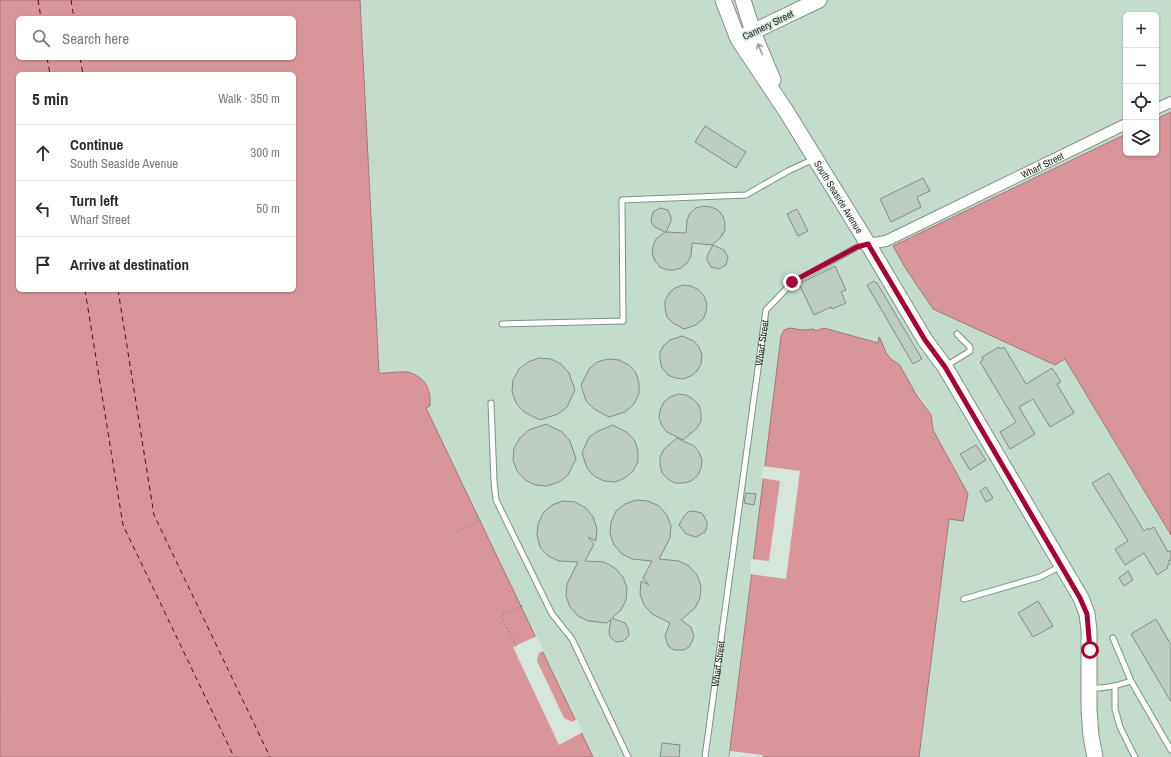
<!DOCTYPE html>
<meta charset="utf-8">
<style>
:root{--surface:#fff;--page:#f2f2f3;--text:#2b2b33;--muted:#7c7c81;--line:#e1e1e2}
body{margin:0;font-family:"Archivo Narrow",sans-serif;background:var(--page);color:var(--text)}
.controls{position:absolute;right:12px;top:12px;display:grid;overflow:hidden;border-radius:6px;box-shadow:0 1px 3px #0004}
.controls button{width:36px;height:36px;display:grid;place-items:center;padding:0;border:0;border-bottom:1px solid var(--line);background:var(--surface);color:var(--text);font:20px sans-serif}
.stop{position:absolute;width:12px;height:12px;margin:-9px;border:3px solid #a20437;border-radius:50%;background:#fff}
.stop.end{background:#a20437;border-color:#fff;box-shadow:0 1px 4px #0008}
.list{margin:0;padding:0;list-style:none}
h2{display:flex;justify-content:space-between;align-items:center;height:52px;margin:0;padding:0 16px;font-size:17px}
h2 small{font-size:13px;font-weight:400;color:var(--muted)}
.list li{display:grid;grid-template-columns:26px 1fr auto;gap:12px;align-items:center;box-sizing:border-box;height:56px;padding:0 16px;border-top:1px solid var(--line)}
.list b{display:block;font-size:15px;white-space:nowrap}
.list p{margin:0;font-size:13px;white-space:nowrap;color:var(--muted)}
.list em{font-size:13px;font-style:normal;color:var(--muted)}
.icon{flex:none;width:22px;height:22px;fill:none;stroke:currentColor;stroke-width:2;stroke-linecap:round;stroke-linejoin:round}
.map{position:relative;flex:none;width:1171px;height:757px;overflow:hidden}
.search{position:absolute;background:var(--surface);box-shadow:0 1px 3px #0004;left:16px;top:16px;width:280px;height:44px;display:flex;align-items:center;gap:10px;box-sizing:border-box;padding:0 14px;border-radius:6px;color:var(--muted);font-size:15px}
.panel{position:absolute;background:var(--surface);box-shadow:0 1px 3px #0004;left:16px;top:72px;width:280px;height:220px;border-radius:6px}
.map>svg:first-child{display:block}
.built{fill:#c4dccc;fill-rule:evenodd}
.water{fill:#d8969b;stroke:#a27578;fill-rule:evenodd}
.pier{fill:#d5e6db}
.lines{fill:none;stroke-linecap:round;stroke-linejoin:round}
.ferry{stroke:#57071b;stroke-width:1;stroke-dasharray:5 4;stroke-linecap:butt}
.building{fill:#bcccc1;stroke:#7e8d83}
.lane-casing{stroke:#829187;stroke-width:7}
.street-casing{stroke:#829187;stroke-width:12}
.secondary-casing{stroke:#829187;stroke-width:17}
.path{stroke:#859189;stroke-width:2;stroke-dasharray:1 3;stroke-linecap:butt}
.lane{stroke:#fff;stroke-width:5}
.street{stroke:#fff;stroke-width:10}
.secondary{stroke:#fff;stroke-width:15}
.oneway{stroke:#9c9f9d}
.route{stroke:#a20437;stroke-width:5}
.labels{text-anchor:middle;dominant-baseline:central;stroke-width:3;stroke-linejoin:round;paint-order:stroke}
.street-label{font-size:10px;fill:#232925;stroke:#d5e6db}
</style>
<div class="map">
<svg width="1171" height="757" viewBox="0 0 1171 757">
<rect width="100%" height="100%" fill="#d5e6db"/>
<path class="built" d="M0,0H1171V757H0ZM1126,15H1156V153H1126ZM18,18H294V58H18ZM18,74H294V290H18Z"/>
<path class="water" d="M0,0H360L379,373C387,374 404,370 411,373C427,379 431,391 430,406L426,408L593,757H0ZM18,18H294V58H18ZM18,74H294V290H18Z
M1171,112V535L1065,359L1055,365L933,309L906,269L893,246L1126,134V153H1156V119Z
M790,328L802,330L814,329L815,331L824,328L878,343L879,337L880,338L886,353L892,360L899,364L917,396L931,415L933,430L968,494L963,521L949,519L919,757H729L781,336L784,330Z"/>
<path class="pier" d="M763,466L800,471L786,579L750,574L751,559L769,561L780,481L761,478Z
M537,636L544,651L539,653L537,661L564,718L572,722L577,719L583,732L559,745L513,647Z
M730,751L763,755L762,757H729Z"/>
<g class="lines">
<path class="ferry" d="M38,0L41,18
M71,0L74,18
M47,58L50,74
M80,58L83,74
M85,290L123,525L234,757
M118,290L154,515L270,757"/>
</g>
<path class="building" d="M705,126L746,152L736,168L695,142Z
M923,178L930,191L917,197L921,207L891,222L880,199Z
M703,206L711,207L718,210L723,216L725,223V230L721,237L712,245L692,243L691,256L687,263L681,268L674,270H667L660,267L655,261L652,254L653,246L656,239L665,232L655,227L652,224L651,220L653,212L660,208L668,210L671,217V221L666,232L686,233L687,220L690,213L696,208Z
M797,209L808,231L798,236L787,214Z
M713,245L724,250L728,257L726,265L719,269L711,267L707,260V256Z
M835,266L846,290L841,292L846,303L832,309L831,307L814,315L799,284Z
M874,281L876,283H877L922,359L913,364L867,285Z
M683,285L691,286L699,290L704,296L707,304L706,312L703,319L696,325L684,329L673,323L667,317L665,309V301L669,293L675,288Z
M682,336L694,341L699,347L702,355L701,364L697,371L691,376L683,379L675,378L668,375L662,368L660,360V352L664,345L670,340Z
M999,347L1000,349L1004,347L1026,384L1052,368L1061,382L1057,384L1074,413L1050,427L1033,399L1019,407L1035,434L1010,449L1000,432L1016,422L980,362L983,360L982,357Z
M539,358L551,359L561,364L569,373L575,390L567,407L558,414L540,420L524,412L516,403L512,392L513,380L519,369L528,362Z
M608,359L619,360L629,365L636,373L639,383V394L634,404L625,412L609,417L594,409L586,401L581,385L589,369L597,362Z
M678,394L686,395L693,399L699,405L701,413V421L697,428L683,440L667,432L662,426L659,418L660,410L664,402L670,397Z
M546,424L562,432L570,441L576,459L568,475L559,482L547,486L535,485L525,480L517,471L513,460L514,448L520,438L529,430Z
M613,425L628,433L635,441L638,451V462L633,471L625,478L615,482L604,481L594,476L587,468L582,453L589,437L598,431Z
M677,438L694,446L699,452L702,460L701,468L698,475L691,481L684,483H675L668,479L662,473L660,465V457L664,449Z
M976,445L986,460L970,470L960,454Z
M1109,473L1144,531L1148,528L1149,530L1154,527L1168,552L1171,550V560L1168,561L1170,564L1167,566L1168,568L1157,575L1144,553L1125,565L1115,549L1128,541L1092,483Z
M986,487L993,498L986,502L980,491Z
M746,493L756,494L754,505L744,503Z
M636,500L648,501L659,506L667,515L671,526L670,538L659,559L679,561L689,566L697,575L701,586L700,598L695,608L681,620L691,627L694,637L690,646L684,650H674L668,646L665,636L670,623L652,614L644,605L640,594L641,581L649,585L643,578L652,561L632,559L622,554L614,545L610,534L611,522L616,511L625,504Z
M563,501L575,502L586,508L593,517L597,528L596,541L588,537L594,544L585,561L604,562L615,568L623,577L627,588L626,600L621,610L612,618L625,623L628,628L629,635L626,639L623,641L616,642L610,637L609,631L611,619L607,623L588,621L578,616L570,607L566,596L567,584L578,562L559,561L548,556L540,547L537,535L538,524L543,513L552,505Z
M693,511L702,513L707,522V527L705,532L696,537L686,534L679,525L684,516L688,512Z
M1128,571L1133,580L1124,586L1119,578Z
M1038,601L1053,626L1033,637L1018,613Z
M1156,619L1171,645V702L1131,634Z
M662,743L680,745L679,757H660Z"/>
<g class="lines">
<defs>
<g id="lane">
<path d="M502,324L623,321L622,200L746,195L788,171L814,159"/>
<path d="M946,366L970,351V347L957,334"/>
<path d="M491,403L494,481L496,500L552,614L572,639L628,757"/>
<path d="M964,599L1040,577L1061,566"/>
<path d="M1113,638L1131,681"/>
<path d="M1115,686V709L1120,727L1135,757"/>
<path d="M1090,688C1105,689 1117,686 1131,681L1171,750"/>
<path id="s1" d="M705,757L766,310L792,283L857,247L867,244"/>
</g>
<g id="street">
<path d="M1156,109L1171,102"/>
<path id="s2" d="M868,244L886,241L1126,124"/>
</g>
<g id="secondary">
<path id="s3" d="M723,0L738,39L786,111L868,244L925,340L945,367L1081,598L1087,614L1089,630V709L1091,736L1095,757"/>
<path d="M743,0L753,32L773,80"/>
<path d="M744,36L819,0"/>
</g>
</defs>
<use href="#lane" class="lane-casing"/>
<use href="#street" class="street-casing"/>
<use href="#secondary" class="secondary-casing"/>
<path class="path" d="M458,531L483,519
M516,646L501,616L524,605
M0,704L2,703"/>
<use href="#lane" class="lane"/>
<use href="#street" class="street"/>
<use href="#secondary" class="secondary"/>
</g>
<defs><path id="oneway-shaft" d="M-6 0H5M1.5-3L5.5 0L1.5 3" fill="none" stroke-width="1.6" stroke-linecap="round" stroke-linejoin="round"/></defs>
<use class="oneway" href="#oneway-shaft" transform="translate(760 49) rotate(-112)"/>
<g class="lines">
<path class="route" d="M792,282L857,247L868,244L925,340L945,367L1080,598L1087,614L1090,650"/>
</g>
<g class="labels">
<g class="street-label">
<text transform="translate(768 25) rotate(-26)">Cannery Street</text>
<text stroke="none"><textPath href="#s2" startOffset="192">Wharf Street</textPath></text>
<text stroke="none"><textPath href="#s3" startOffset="229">South Seaside Avenue</textPath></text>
<text stroke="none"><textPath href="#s1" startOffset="418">Wharf Street</textPath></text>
<text stroke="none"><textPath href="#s1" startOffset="94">Wharf Street</textPath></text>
</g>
</g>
</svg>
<div class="controls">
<button>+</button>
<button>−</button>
<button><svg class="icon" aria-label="locate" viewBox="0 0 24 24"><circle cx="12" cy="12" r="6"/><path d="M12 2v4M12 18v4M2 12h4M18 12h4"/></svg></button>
<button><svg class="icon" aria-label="layers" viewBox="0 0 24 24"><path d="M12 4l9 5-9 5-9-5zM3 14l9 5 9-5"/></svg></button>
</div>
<div class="stop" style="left:1090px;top:650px"></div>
<div class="stop end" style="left:792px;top:282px"></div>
<div class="search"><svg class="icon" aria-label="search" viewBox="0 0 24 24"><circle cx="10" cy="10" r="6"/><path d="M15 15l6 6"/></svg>Search here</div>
<section class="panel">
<h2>5 min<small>Walk · 350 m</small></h2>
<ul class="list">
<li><svg class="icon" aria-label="ahead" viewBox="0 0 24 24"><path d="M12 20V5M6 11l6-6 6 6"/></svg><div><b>Continue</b><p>South Seaside Avenue</p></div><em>300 m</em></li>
<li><svg class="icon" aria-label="left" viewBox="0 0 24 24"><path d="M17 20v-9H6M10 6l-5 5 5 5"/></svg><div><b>Turn left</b><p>Wharf Street</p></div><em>50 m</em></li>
<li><svg class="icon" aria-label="arrive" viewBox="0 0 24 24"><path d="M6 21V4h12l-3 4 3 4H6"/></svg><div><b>Arrive at destination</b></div></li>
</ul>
</section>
</div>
